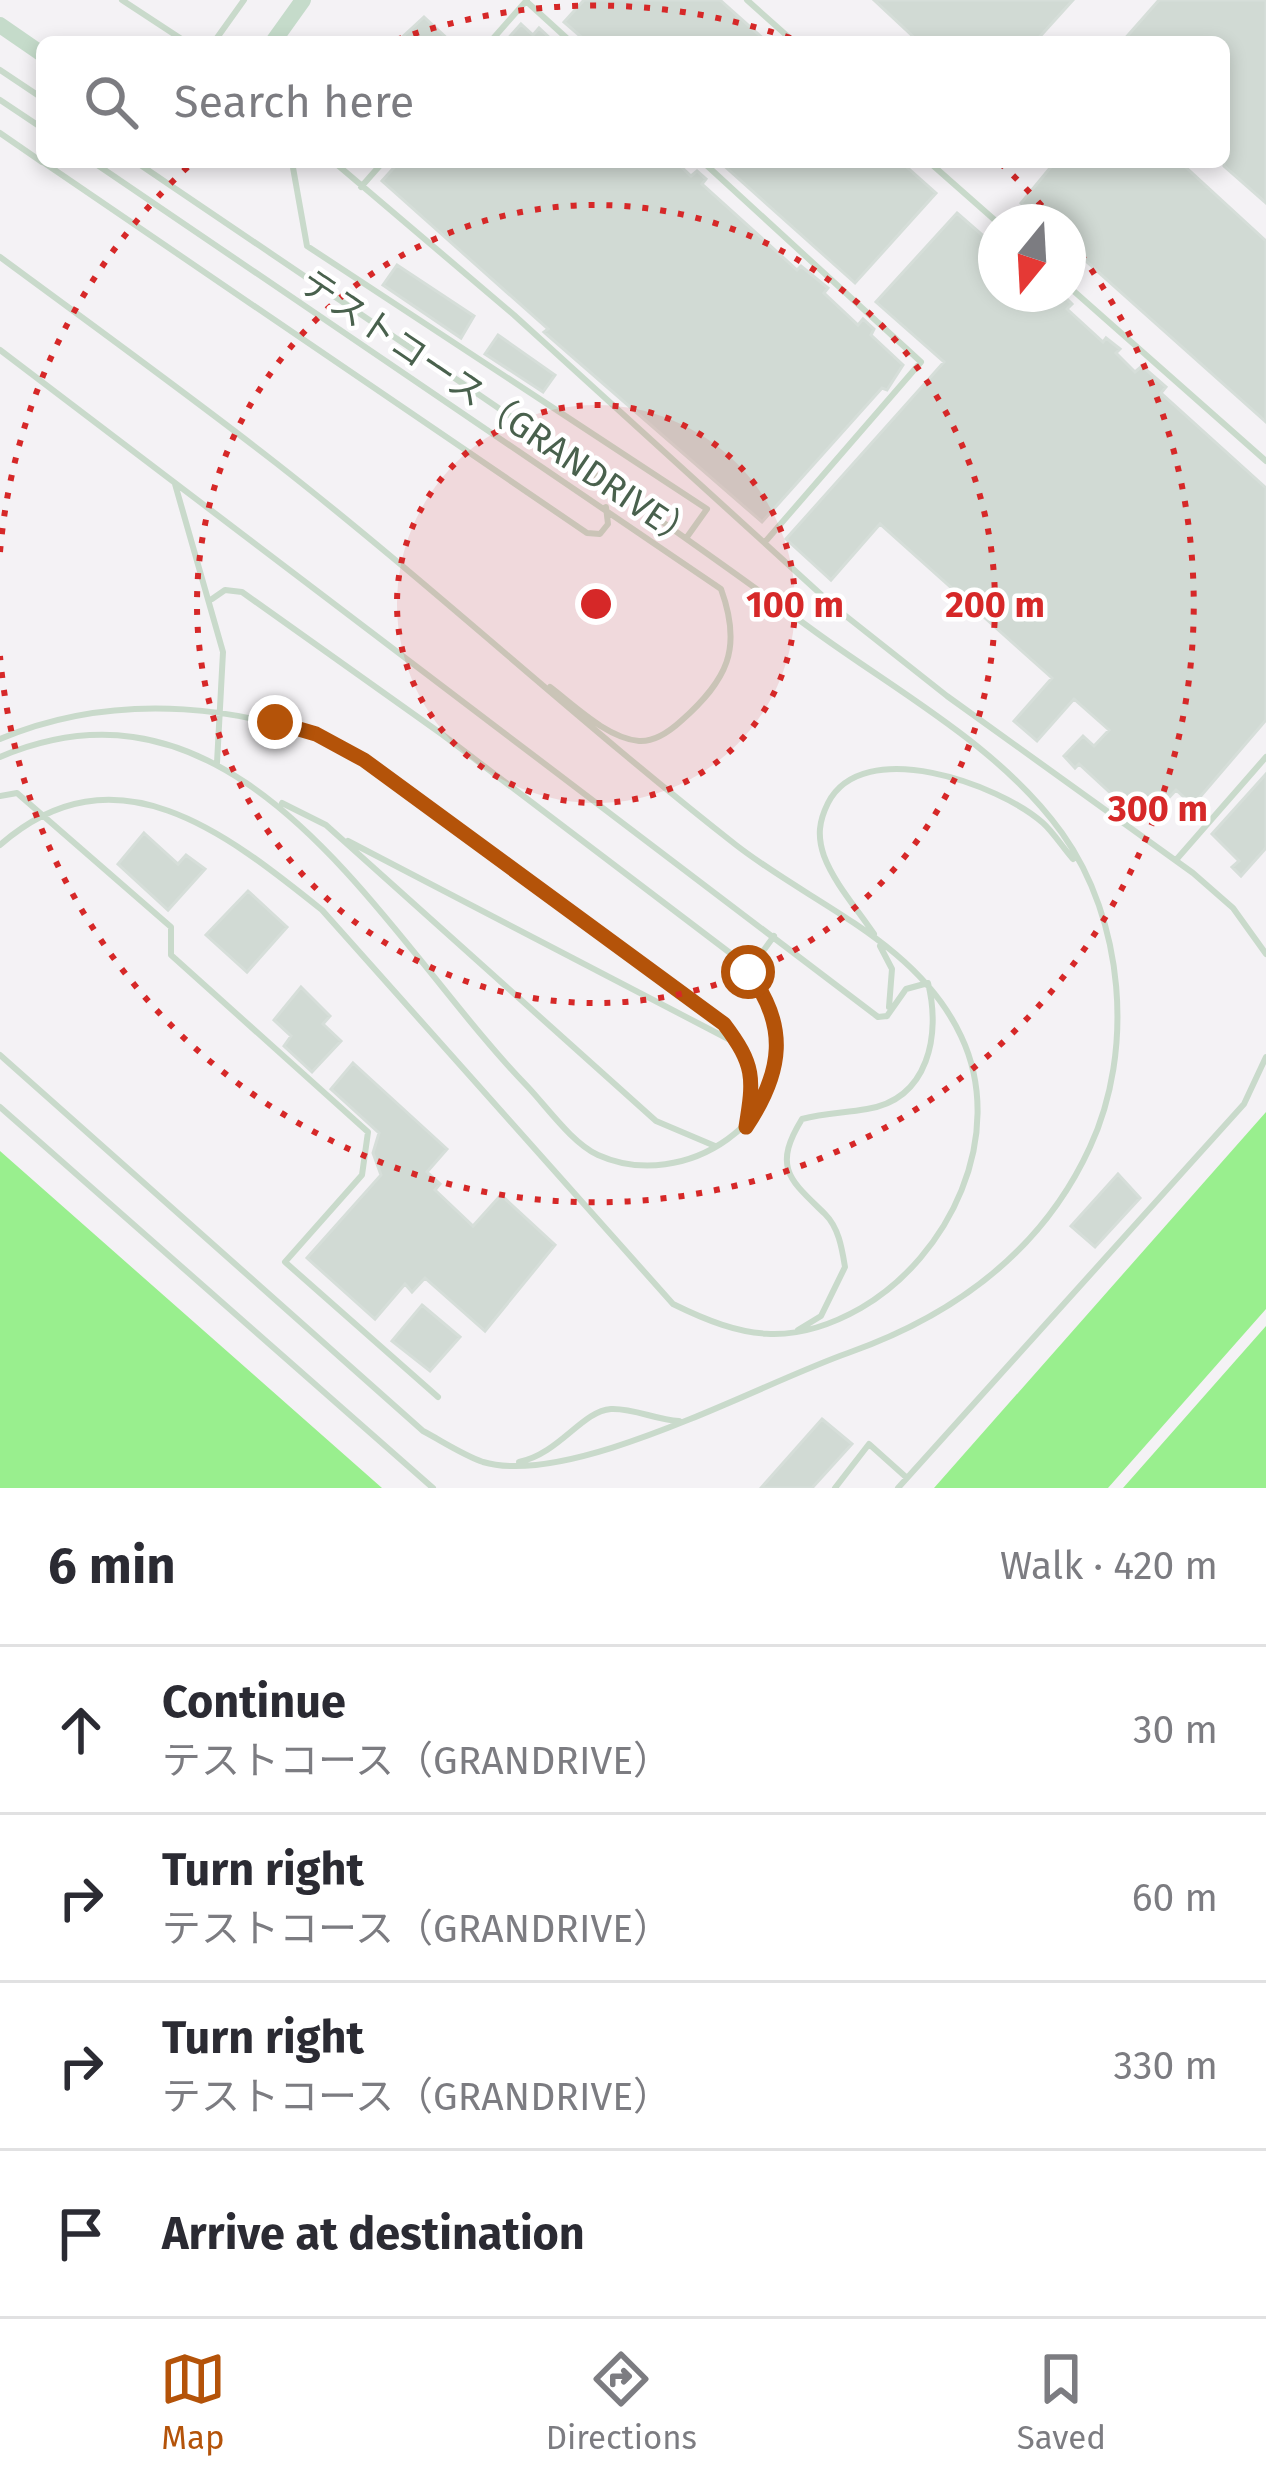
<!DOCTYPE html>
<meta charset="utf-8">
<style>
:root{--surface:#fff;--page:#f7f7f7;--text:#2b2b33;--muted:#7c7c81;--line:#e1e1e2;--accent:#b45309}
body{margin:0;font-family:"Fira Sans","Noto Sans JP",sans-serif;background:var(--page);color:var(--text)}
.compass{position:absolute;left:978px;top:204px;width:108px;height:108px;border-radius:50%;background:var(--surface);box-shadow:0 6px 18px #0003;rotate:198deg}
.stop{position:absolute;width:36px;height:36px;margin:-27px;border:9px solid #b45309;border-radius:50%;background:#fff}
.stop.end{background:#b45309;border-color:#fff;box-shadow:0 3px 12px #0008}
.list{margin:0;padding:0;list-style:none}
h2{display:flex;justify-content:space-between;align-items:center;height:156px;margin:0;padding:0 48px;font-size:51px}
h2 small{font-size:39px;font-weight:400;color:var(--muted)}
.list li{display:grid;grid-template-columns:78px 1fr auto;gap:36px;align-items:center;box-sizing:border-box;height:168px;padding:0 48px;border-top:3px solid var(--line)}
.list b{display:block;font-size:45px;white-space:nowrap}
.list p{margin:0;font-size:39px;white-space:nowrap;color:var(--muted)}
.list em{font-size:39px;font-style:normal;color:var(--muted)}
.icon{flex:none;width:66px;height:66px;fill:none;stroke:currentColor;stroke-width:2;stroke-linecap:round;stroke-linejoin:round}
.map{position:relative;flex:none;width:1266px;height:1488px;overflow:hidden}
.search{position:absolute;background:var(--surface);box-shadow:0 6px 18px #0003;left:36px;right:36px;top:36px;height:132px;display:flex;align-items:center;gap:30px;box-sizing:border-box;padding:0 42px;border-radius:18px;color:var(--muted);font-size:45px}
.sheet{height:828px;background:var(--surface)}
nav{display:flex;justify-content:space-around;align-items:center;box-sizing:border-box;height:168px;border-top:3px solid var(--line);background:var(--surface);font-size:33px;color:var(--muted)}
nav a{display:grid;justify-items:center;gap:6px}
nav .on{color:var(--accent)}
.map>svg:first-child{display:block}
.water{fill:#99ef8e}
.building{fill:#d1dad4;stroke:#d6ded9;stroke-width:3}
.lines{fill:none;stroke-linecap:round;stroke-linejoin:round}
.lane{stroke:#c9dacb;stroke-width:6}
.secondary{stroke:#c5dbca;stroke-width:16}
.route{stroke:#b45309;stroke-width:15}
.ring{fill:none;stroke:#d62828;stroke-width:6;stroke-dasharray:6 12}
.labels{text-anchor:middle;dominant-baseline:central;stroke-width:9;stroke-linejoin:round;paint-order:stroke}
.street-label{font-size:36px;fill:#49614d;stroke:#fff}
.centre{fill:#d62828;stroke:#fff;stroke-width:6}
.ring-label{font-size:36px;text-anchor:middle;font-weight:bold;fill:#d62828;stroke:#fff;stroke-width:9;stroke-linejoin:round;paint-order:stroke}
</style>
<div class="map">
<svg width="1266" height="1488" viewBox="0 0 1266 1488">
<rect width="100%" height="100%" fill="#f4f2f5"/>
<path class="water" d="M1266,1112V1309L1108,1488H934Z
M0,1151L382,1488H0Z
M1266,1326V1488H1123Z"/>
<path class="building" d="M584,0H720L767,42H587L564,22Z
M874,0H1073L1035,42H919Z
M1159,0H1266V203L1224,166V42H1122Z
M424,17L451,42H397Z
M521,24L533,35L539,28L554,42H505Z
M399,162H676L691,176L697,171L706,179L702,184L797,270L801,266L828,288L824,293L858,325L863,319L874,329L871,335L903,365L887,390L882,388L762,522L552,339L544,332L548,329L382,181Z
M720,162H901L936,193L855,283Z
M1055,162H1180L1266,241V422L1068,245V222H1042L1021,203Z
M957,213L996,247V294H1062L1072,304L1067,309L1103,342L1106,338L1120,349L1116,353L1135,372L1142,366L1166,387L1161,393L1266,488V720L1193,805L1176,790L1149,819L1121,792L1116,798L1079,764L1075,768L1064,756L1083,736L1094,746L1109,730L1074,699L1037,741L1014,721L1052,678L880,524L831,580L786,539L944,362L876,302Z
M397,265L474,316L461,338L383,285Z
M498,335L555,375L543,392L485,354Z
M1266,774V848L1241,876L1232,867L1239,861L1212,834Z
M144,833L178,864L186,855L205,869L168,910L118,864Z
M248,891L287,927L247,972L206,935Z
M301,987L330,1016L323,1024L341,1041L312,1072L284,1046L291,1036L274,1020Z
M353,1063L447,1149L427,1172L440,1184L435,1190L473,1226L501,1195L555,1245L485,1331L425,1278L412,1292L405,1284L375,1319L307,1258L381,1175L373,1153L379,1133L331,1089Z
M1118,1174L1140,1198L1095,1247L1071,1226Z
M422,1305L460,1337L430,1371L392,1341Z
M822,1419L852,1444L812,1488H761Z"/>
<g class="lines">
<path class="lane" d="M122,0L186,42
M747,0L794,42
M526,1L571,42
M214,42L244,0
M490,42L527,0
M0,70L42,98
M0,100L42,128
M0,133L42,162
M43,162L587,533L600,534L608,524L606,507
M93,162L721,589C743,649 727,680 681,721C670,731 655,742 639,741C607,738 575,706 550,687
M292,162L307,246L707,509L687,537
M334,162L514,315L837,609L947,696L1193,873L1233,908L1266,954
M703,162L921,362L765,542
M929,162L997,222
M361,187L383,162
M0,257C92,325 185,392 276,463C433,586 579,722 736,845C813,905 917,942 961,1036C1008,1135 949,1257 861,1308C791,1348 742,1338 673,1304L322,910C226,833 115,744 0,845
M1068,286L1266,461
M0,350L878,1017L887,1016
M175,484L223,652L217,763
M0,739C114,691 255,701 364,760L724,1024C753,1064 755,1075 747,1124
M0,757C245,653 386,941 527,1086C547,1107 572,1143 598,1155C684,1194 798,1119 776,1020C771,996 752,978 738,959L443,735L242,592L225,590L212,599
M0,796L17,793L171,927V955L368,1132L362,1175L285,1262L438,1397
M282,803L326,825L656,1121L715,1146
M348,841L736,1043
M1176,860L1266,757
M874,934C858,910 834,883 824,856C817,836 819,821 828,803C863,735 999,784 1043,823C1054,833 1063,848 1073,859
M880,946L892,969L889,1007
M748,972L774,936
M0,1055L423,1431C442,1441 463,1455 483,1462C572,1488 759,1384 848,1353C955,1315 1042,1252 1090,1147C1135,1050 1124,920 1062,833C1000,747 901,694 817,633C595,470 364,317 136,162
M0,1107L433,1488
M798,1330L821,1316L845,1267C842,1249 839,1228 825,1214C790,1180 772,1168 802,1119C825,1113 845,1113 867,1109C929,1099 941,1034 928,983L906,989L887,1016
M519,1462C559,1454 582,1411 611,1409C634,1408 656,1420 679,1421
M835,1488L869,1444L907,1478
M898,1488L1244,1104L1266,1057"/>
<path class="secondary" d="M0,25L42,54
M273,42L303,0"/>
</g>
<g class="lines">
<path class="route" d="M275,722L316,734L364,760L724,1024C755,1065 754,1078 746,1127C783,1072 789,1025 748,972"/>
</g>
<circle cx="596" cy="604" r="199" fill="#d62828" fill-opacity=".12"/>
<g class="ring">
<circle cx="596" cy="604" r="199"/>
<circle cx="596" cy="604" r="399"/>
<path d="M0 552A598 598 0 0 1 192 163M396 40A598 598 0 0 1 796 40M1000 163A598 598 0 0 1 1054 220M1070 240A598 598 0 1 1 0 656"/>
</g>
<g class="labels">
<g class="street-label">
<text transform="translate(499 410) rotate(34)">テストコース（GRANDRIVE）</text>
</g>
</g>
<circle cx="596" cy="604" r="18" class="centre"/>
<g class="ring-label">
<text x="795" y="617">100 m</text>
<text x="995" y="617">200 m</text>
<text x="1158" y="821">300 m</text>
</g>
</svg>
<svg class="compass" viewBox="-18 -18 36 36"><path d="M0-13l5 13h-10z" fill="#e53935"/><path d="M0 13l5-13h-10z" fill="#7c7c81"/></svg>
<div class="stop" style="left:748px;top:972px"></div>
<div class="stop end" style="left:275px;top:722px"></div>
<div class="search"><svg class="icon" aria-label="search" viewBox="0 0 24 24"><circle cx="10" cy="10" r="6"/><path d="M15 15l6 6"/></svg>Search here</div>
</div>
<section class="sheet">
<h2>6 min<small>Walk · 420 m</small></h2>
<ul class="list">
<li><svg class="icon" aria-label="ahead" viewBox="0 0 24 24"><path d="M12 20V5M6 11l6-6 6 6"/></svg><div><b>Continue</b><p>テストコース（GRANDRIVE）</p></div><em>30 m</em></li>
<li><svg class="icon" aria-label="right" viewBox="0 0 24 24"><path d="M7 20v-9h11M14 6l5 5-5 5"/></svg><div><b>Turn right</b><p>テストコース（GRANDRIVE）</p></div><em>60 m</em></li>
<li><svg class="icon" aria-label="right" viewBox="0 0 24 24"><path d="M7 20v-9h11M14 6l5 5-5 5"/></svg><div><b>Turn right</b><p>テストコース（GRANDRIVE）</p></div><em>330 m</em></li>
<li><svg class="icon" aria-label="arrive" viewBox="0 0 24 24"><path d="M6 21V4h12l-3 4 3 4H6"/></svg><div><b>Arrive at destination</b></div></li>
</ul>
</section>
<nav>
<a class="on"><svg class="icon" aria-label="map" viewBox="0 0 24 24"><path d="M3 6l6-2 6 2 6-2v14l-6 2-6-2-6 2zM9 4v14M15 6v14"/></svg>Map</a>
<a><svg class="icon" aria-label="directions" viewBox="0 0 24 24"><path d="M12 3l9 9-9 9-9-9zM9 14v-3h6M13 9l2 2-2 2"/></svg>Directions</a>
<a><svg class="icon" aria-label="saved" viewBox="0 0 24 24"><path d="M7 4h10v16l-5-4-5 4z"/></svg>Saved</a>
</nav>
